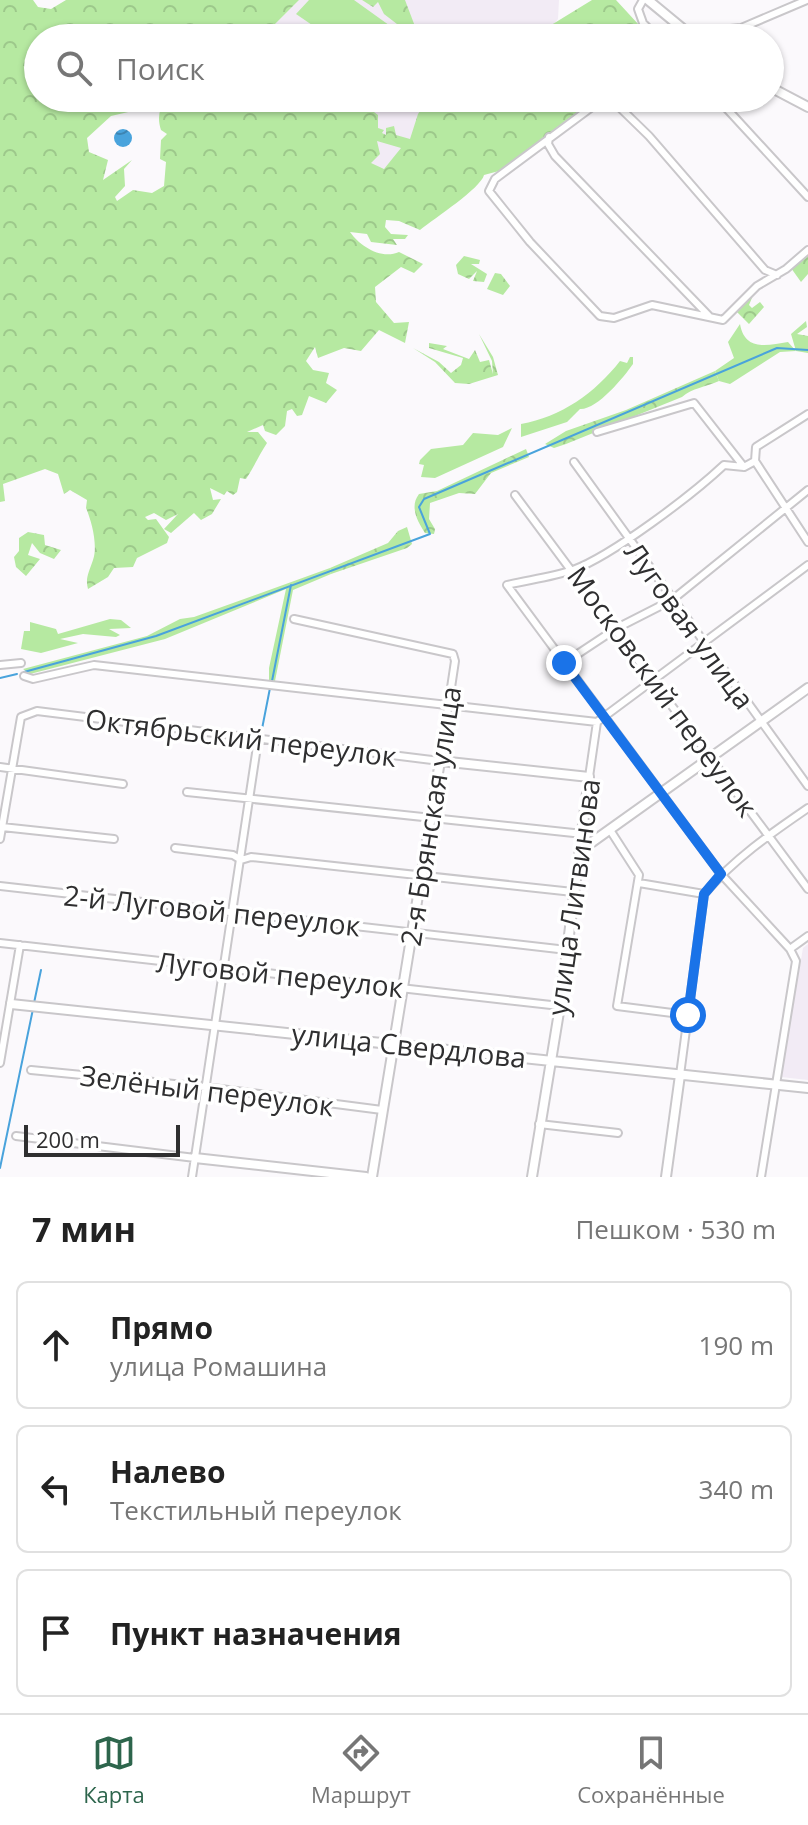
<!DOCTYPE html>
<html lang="ru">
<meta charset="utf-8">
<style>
:root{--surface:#fff;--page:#f2f2f2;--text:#222;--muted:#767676;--line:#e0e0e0;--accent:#2d654c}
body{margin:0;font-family:"Open Sans",sans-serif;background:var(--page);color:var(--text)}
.scale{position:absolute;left:24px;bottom:20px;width:156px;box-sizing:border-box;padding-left:8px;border:4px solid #2f2f30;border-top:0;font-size:22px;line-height:28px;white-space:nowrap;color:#2f2f30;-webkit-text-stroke:6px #fff;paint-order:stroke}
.stop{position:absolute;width:24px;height:24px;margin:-18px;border:6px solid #1a73e8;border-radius:50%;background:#fff}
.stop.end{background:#1a73e8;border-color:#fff;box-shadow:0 2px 8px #0008}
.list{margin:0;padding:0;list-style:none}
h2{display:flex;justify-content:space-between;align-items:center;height:104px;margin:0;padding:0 32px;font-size:34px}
h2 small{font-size:26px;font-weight:400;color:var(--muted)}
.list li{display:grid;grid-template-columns:52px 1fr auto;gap:24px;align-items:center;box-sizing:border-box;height:128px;margin:0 16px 16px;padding:0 16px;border:2px solid var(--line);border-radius:12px}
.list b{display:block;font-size:30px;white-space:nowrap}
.list p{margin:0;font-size:26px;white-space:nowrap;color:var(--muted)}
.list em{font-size:26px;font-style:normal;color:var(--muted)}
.icon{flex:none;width:44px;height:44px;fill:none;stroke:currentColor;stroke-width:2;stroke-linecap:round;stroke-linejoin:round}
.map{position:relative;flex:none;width:808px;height:1177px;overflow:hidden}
.search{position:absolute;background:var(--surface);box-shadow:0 2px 6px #0004;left:24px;right:24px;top:24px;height:88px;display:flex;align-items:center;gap:20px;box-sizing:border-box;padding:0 28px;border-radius:44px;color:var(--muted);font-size:30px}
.sheet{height:536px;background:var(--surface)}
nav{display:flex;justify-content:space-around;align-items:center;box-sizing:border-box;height:112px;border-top:2px solid var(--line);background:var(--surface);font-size:22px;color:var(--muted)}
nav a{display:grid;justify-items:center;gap:4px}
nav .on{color:var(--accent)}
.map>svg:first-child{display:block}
.built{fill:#f2ebf5}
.grass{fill:#b6e9a1}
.forest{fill:url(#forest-crowns);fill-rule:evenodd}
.water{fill:url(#water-waves)}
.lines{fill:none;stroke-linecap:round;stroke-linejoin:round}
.stream{stroke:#49a3dc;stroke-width:2}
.street-casing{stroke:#c9c7ca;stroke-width:10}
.secondary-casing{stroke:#c9c7ca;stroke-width:12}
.street{stroke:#fff;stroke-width:6}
.secondary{stroke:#fff;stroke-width:8}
.route{stroke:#1a73e8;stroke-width:10}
.labels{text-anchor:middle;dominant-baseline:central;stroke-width:7;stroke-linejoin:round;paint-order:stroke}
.street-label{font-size:28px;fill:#2f2f30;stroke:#fff}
</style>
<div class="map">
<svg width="808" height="1177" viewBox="0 0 808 1177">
<defs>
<pattern id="forest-crowns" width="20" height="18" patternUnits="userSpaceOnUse" patternTransform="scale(2)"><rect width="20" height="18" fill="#b6e9a1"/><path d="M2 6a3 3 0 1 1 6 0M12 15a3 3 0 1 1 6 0" fill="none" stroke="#9dc88b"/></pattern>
<pattern id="water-waves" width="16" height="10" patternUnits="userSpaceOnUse" patternTransform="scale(2)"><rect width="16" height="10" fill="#49a3dc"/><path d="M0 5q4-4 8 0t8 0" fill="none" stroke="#3d85b3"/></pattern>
</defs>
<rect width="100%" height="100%" fill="#fbf9fc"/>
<path class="built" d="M299,0H362L373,6L378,0H559L558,19L542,38H261Z
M257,98H469L435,111L375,179Z
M808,944V1080L781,1077L803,948Z"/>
<path class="grass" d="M309,0H354L407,38H331L296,14Z
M740,324C745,352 768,345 788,342L796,351L780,352L730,384L719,381L715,371L734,358L728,342Z
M630,357H633V364C624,377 597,410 580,409L567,422L521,437V424C561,417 595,393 620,361L627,363Z
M512,428L503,447L435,478L421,477L424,465L419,464L420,460L431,449L463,445L473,433L498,435Z
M330,568L331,574L293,590L275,681L269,680V668L286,589L165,639L30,674L23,669L147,636L180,619L194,617Z
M110,619L121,620L131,628L109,629L120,635L116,637L83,634L60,639L78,643L41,653L21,649L24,631H30V622L56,629L58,634Z"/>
<path class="forest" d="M0,0H33L38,7L51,9L66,0H299L261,38H38V98H145L137,110L111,116L87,138L89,152L108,160L103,180L132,160L124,169L125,186L115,197L117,201L133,190L152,193L164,186L166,162L160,159L161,140L167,134L161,130C157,118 159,109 166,98H355L378,115V128L384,130L382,133L386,135V128L394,126L396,135L410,139L418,114L429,98H448L450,102L459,98H596L499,171L484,175C481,188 435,218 420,230L399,221L386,220L385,227L391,234L408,235L405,239H393L397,245L371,242L367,234L350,232C360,246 381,260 399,252L423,264L414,273L401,267L375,287L376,302L394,323L409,322L405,343L379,330L361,351L344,348L318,358L315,347L306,361L313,370L329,373L326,383L337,390L326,403L309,396L302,415L297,416L292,409L287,411L285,426L276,435L265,431L263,425L247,432H258L267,443C259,455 254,467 246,479L240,478L237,492L233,495L227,491L224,495L210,488L213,500L221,499L212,514L201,520L194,513L171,533L164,529L178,514L166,520L154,513L145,517L148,520L156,519L169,537L167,543L137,558L133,567L114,568L108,577L88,589C85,578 89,572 93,560C98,546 92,522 86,508L87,500L70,490L64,494L58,474L45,469L3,484L5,501L0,502ZM377,141L401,148L384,169L371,163L380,154Z
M362,0H405L416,29L406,31L384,14L378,2L373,7Z
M592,0H616L651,38H530Z
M306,24L323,25L346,38L307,35L281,38L277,33Z
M808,251V274L801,282L791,268Z
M464,256L480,260L479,264H471L487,274L484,282L473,281L477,271L469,279L458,274L456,265Z
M495,273L501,274L510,286L503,295L487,289Z
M754,293L749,305L752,308L760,302L764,307L749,324L735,310Z
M806,321L807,327L797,334L808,336V353L796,351L791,334Z
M479,334L493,357L498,375L469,384L455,383L435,362L413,348L439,362L451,373L461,365L463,358L429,348V343L447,346L443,349L469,359L475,350L480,362L489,360L493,374L492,361Z
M715,371L719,381C706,387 692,388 682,397L566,444L554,448L545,444L566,431L626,410Z
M526,449L529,457L491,473L475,494L459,493L430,503L429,519L435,529L434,534L425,533C418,522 409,507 419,494L437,491Z
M407,527L412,544L407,548L331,574L330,568L388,543L398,531Z
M28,532L44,535L45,545L61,550L54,559L40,553L32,543L28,555L40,559L26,576L16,567L14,557L19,551V538Z"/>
<path class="water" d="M114 138a9 9 0 1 1 18 0a9 9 0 1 1-18 0Z"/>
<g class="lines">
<path class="stream" d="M24,672L156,636L430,534L419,507L424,499L777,348L808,350
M0,678L17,674
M272,681L291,585
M261,734L270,688
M34,1003L41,970
M0,1168L33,1009"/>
<defs>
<path id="street" d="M643,0L638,9L643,23L658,38
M679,38L687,33
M694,38L709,31L741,28L807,0
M604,98L495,179L489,191L530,242L600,316L614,318L652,305L723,320L757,286L786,269L808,250
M610,98L649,136L765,270L777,275
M717,98L808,197
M549,137L548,144L555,156L709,316
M597,432L694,403L744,467
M755,461L808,542
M574,462L808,786
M515,495L808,889
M564,663L617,628L672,600L808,490
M0,665L21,663
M24,676L33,679L94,665L597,722
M0,767L123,784
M589,777L597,722L808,565
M187,792L583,834
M2,827L114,839
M610,830L639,875L617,1006L688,1015
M0,839L21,717L37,711L440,761L455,661L453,654L294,619
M175,848L233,855L241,860L251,857L573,892
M639,883L704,894
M0,886L567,950
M0,943L560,1006
M790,949L808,936
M0,1063L20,945
M31,1070L205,1087L382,1110
M680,1075L704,894C734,859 770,834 808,808
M539,1124L618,1133
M16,1136L195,1158
M192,1177L258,740
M761,1177L796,961L790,949L721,874L507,585C528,580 552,577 573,570C613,555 692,495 724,465L744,467L755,461L756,447L808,414"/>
<path id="secondary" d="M648,0L694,38
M770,87L808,107
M581,850L808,688
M11,1004L808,1088
M195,1158L366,1177
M372,1177L440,761L589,777L560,1006L532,1177
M666,1177L680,1075"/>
</defs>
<use href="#street" class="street-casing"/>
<use href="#secondary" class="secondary-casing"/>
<use href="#street" class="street"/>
<use href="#secondary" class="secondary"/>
</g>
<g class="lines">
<path class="route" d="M564,663L721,874L704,894L688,1015"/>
</g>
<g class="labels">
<g class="street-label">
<text transform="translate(690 625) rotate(54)">Луговая улица</text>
<text transform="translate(663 691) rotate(54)">Московский переулок</text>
<text transform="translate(241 737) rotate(7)">Октябрьский переулок</text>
<text transform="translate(430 816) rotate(-81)">2-я Брянская улица</text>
<text transform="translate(573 897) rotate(-82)">улица Литвинова</text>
<text transform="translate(212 910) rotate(6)">2-й Луговой переулок</text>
<text transform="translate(280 974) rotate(6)">Луговой переулок</text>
<text transform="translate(409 1045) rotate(6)">улица Свердлова</text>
<text transform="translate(207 1090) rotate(7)">Зелёный переулок</text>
</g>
</g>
</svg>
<div class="scale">200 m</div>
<div class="stop" style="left:688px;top:1015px"></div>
<div class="stop end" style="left:564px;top:663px"></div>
<div class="search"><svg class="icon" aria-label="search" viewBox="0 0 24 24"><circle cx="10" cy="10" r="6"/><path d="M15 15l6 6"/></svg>Поиск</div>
</div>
<section class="sheet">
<h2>7 мин<small>Пешком · 530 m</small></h2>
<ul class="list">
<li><svg class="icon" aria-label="ahead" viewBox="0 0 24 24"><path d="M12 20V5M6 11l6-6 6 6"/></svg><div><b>Прямо</b><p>улица Ромашина</p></div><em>190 m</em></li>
<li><svg class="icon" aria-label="left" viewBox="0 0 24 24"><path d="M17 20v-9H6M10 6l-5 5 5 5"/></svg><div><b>Налево</b><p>Текстильный переулок</p></div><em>340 m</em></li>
<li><svg class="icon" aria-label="arrive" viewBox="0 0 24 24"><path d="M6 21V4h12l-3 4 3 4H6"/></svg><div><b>Пункт назначения</b></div></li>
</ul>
</section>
<nav>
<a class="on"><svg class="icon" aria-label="map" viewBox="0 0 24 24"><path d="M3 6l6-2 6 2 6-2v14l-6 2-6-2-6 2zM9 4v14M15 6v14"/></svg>Карта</a>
<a><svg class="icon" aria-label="directions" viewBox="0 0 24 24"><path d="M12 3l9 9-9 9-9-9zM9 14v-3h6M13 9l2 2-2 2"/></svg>Маршрут</a>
<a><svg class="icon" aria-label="saved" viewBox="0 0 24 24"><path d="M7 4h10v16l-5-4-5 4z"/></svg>Сохранённые</a>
</nav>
